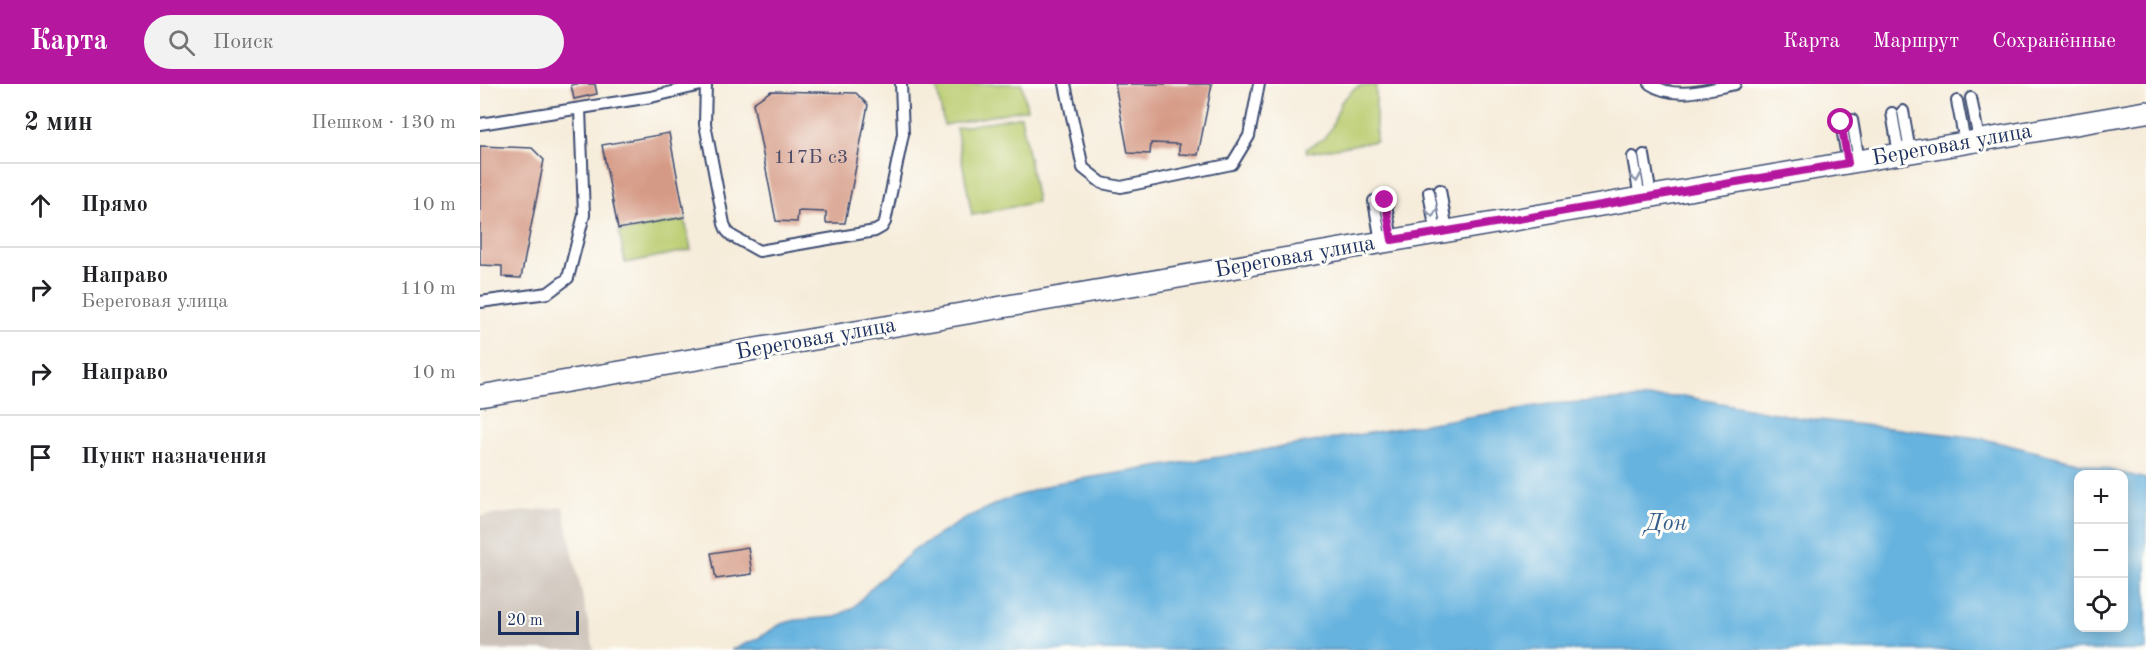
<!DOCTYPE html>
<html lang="ru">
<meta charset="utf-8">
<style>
:root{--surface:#fff;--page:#f2f2f2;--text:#202124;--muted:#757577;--line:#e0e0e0;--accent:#b5179e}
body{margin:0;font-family:"Old Standard TT",serif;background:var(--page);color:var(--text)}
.controls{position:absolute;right:18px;bottom:18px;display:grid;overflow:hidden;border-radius:12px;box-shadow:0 3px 15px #0003}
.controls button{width:54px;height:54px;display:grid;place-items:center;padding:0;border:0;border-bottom:2px solid var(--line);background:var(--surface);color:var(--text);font:30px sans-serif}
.scale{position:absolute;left:18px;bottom:15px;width:81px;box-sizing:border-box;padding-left:6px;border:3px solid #1b2f5e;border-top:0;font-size:16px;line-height:21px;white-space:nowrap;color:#1b2f5e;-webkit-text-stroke:4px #fdfcf7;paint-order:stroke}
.stop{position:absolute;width:18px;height:18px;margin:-14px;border:4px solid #b5179e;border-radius:50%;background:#fff}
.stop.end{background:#b5179e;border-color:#fff;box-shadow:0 2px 6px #0008}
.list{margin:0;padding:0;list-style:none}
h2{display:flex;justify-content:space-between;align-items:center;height:78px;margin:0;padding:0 24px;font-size:26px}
h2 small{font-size:20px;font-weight:400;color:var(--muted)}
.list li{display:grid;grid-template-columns:39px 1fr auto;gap:18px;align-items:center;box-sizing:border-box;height:84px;padding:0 24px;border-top:2px solid var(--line)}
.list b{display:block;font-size:22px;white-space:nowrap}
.list p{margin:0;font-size:20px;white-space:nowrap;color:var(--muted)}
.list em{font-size:20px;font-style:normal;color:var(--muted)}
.icon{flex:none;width:33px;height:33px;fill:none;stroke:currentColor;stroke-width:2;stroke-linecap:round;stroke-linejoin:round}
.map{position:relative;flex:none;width:1666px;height:566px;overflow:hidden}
header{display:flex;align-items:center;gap:36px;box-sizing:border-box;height:84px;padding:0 30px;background:var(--accent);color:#fff}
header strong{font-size:28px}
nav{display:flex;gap:33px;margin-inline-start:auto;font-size:21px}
.search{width:420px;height:54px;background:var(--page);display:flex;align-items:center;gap:15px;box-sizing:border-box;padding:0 21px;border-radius:33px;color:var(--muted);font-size:22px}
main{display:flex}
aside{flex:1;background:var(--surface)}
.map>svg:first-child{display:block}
.industrial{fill:#ccc2b9}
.green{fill:#bacc6f;stroke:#6a7e66;stroke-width:1.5}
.water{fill:#66b3df;stroke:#40719e;stroke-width:1.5;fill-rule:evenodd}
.building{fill:#d59a85}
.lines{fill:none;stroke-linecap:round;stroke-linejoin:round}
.lane-casing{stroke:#3c4b71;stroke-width:14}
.street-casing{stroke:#3c4b71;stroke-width:24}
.lane{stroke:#fff;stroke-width:10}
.street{stroke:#fff;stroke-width:21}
.oneway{stroke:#8d97ae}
.route{stroke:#b5179e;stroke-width:8}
.labels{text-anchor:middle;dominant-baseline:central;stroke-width:6;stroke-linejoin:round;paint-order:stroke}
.number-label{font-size:20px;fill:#4a4a68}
.street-label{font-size:22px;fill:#1b2f5e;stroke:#fdfcf7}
.water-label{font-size:24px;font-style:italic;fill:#355d8b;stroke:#fdfcf7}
</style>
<header>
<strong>Карта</strong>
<div class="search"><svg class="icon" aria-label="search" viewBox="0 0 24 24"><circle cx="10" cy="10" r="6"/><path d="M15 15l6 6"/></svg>Поиск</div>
<nav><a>Карта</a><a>Маршрут</a><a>Сохранённые</a></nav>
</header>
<main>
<aside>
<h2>2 мин<small>Пешком · 130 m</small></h2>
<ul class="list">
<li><svg class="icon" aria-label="ahead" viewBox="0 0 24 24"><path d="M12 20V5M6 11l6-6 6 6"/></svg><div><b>Прямо</b></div><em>10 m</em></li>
<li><svg class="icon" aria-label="right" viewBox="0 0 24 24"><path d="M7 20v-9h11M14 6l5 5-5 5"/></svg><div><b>Направо</b><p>Береговая улица</p></div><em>110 m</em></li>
<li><svg class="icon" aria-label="right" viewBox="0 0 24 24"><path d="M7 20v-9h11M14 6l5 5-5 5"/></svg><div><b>Направо</b></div><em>10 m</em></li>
<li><svg class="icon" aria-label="arrive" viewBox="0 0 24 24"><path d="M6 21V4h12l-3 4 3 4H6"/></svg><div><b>Пункт назначения</b></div></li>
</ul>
</aside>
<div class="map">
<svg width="1666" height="566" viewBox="0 0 1666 566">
<rect width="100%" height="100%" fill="#fdfcf7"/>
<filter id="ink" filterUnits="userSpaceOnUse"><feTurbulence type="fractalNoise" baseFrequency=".0167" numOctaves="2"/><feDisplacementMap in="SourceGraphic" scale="12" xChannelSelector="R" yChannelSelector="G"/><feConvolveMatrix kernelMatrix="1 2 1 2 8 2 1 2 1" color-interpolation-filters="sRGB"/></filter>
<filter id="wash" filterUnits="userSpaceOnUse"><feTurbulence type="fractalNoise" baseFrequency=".008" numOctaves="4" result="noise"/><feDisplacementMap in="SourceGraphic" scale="24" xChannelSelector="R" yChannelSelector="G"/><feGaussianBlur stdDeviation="1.35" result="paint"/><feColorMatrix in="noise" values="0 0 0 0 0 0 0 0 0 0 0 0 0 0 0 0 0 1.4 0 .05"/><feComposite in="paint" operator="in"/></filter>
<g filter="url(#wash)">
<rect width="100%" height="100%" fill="#f6ecda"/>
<path class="industrial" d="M83,423L114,566H0V432Z"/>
<path class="green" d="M456,0H542L547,25L464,41Z
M896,1V57L827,69L826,65L843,55L851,45L861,18L874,5L880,2Z
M541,32L557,118L492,131L476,44Z
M205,136L211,166L145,179L139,148Z"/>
<path class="water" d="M1203,312L1321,334L1500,354L1666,395V566H251L277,555L301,540L316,536L356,533L374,523L392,503L434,466L486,434L522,417L576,399L1069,320ZM1598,390H1644V544H1598Z"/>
<g id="blocks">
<path class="building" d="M97,0H115L117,10L94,15L91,1Z
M635,0H732L718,71L699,70V60L671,59L670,70L648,69Z
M291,7L376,9L388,21L365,139H346V128L318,127L317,138L296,137L273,19Z
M189,49L205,133L138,145L122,61Z
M0,62L52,64L64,76L41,194L22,193V182L0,181Z
M268,463L272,490L236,495L231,469Z"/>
</g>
</g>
<g filter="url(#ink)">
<use href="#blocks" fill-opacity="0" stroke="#3c4b71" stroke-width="1.5"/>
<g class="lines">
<defs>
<path id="lane" d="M226,0L225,40L244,140L247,147L252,152L279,167L395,147L402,143L405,138L423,50L421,0
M585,0L603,84L622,99L641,103L752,80L769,52L779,0
M1170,0C1196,17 1227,5 1255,0
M1491,14L1499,56
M1477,17L1485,58
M1423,27L1430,68
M1412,29L1419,70
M1372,36L1379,77
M1361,38L1368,79
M0,40L171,13L225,0
M1164,71L1171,112
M1153,73L1160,114
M960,106L967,147
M949,108L956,149
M905,115L912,156
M894,117L901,158
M0,218L68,209L88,194L104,131L100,25"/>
<path id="street" d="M0,312L1666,28"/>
</defs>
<use href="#lane" class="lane-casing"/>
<use href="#street" class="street-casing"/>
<use href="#lane" class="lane"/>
<use href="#street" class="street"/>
</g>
<defs><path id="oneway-chevron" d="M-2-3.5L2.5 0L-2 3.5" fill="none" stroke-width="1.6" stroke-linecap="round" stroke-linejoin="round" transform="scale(1.5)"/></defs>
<g class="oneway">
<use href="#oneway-chevron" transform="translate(1156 94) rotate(80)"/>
<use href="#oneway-chevron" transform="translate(952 129) rotate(80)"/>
</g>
</g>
<g class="lines" filter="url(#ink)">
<path class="route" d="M905,116L912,156L956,149L1368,79L1361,38"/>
</g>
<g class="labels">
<g class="number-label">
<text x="331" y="74">117Б с3</text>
</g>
<g class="street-label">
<text transform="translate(1472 61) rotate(-10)">Береговая улица</text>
<text transform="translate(815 173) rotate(-10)">Береговая улица</text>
<text transform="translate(336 255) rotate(-10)">Береговая улица</text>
</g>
<g class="water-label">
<text x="1186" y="440">Дон</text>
</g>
</g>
</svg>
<div class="controls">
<button>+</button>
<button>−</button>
<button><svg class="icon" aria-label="locate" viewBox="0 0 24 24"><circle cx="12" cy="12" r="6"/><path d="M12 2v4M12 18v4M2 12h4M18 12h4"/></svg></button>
</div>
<div class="scale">20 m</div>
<div class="stop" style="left:1361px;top:38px"></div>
<div class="stop end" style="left:905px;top:116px"></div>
</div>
</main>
